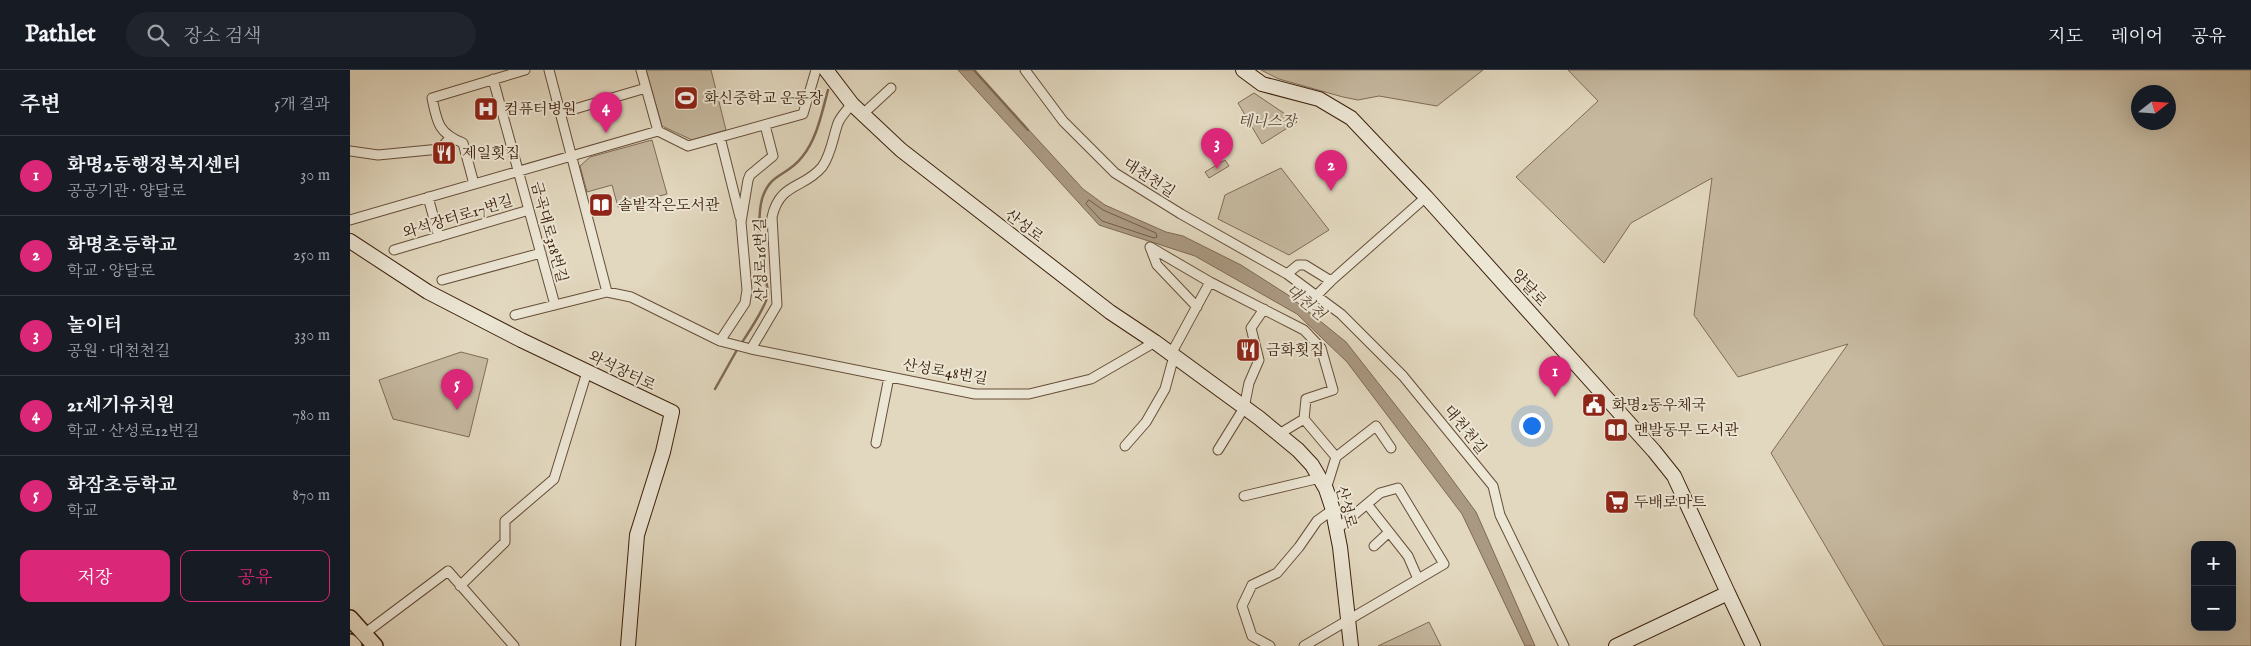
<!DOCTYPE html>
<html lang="ko">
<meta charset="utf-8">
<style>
:root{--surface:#171b24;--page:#20242c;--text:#f1f3f6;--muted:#9ea1a6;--line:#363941;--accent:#db2777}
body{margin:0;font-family:"IM FELL English","Noto Serif KR",serif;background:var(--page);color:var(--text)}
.controls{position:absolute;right:15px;bottom:15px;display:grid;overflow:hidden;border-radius:10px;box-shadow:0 5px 20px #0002}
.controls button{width:45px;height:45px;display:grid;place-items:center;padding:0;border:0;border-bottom:1px solid var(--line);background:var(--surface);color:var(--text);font:25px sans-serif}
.compass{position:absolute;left:1781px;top:15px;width:45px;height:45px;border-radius:50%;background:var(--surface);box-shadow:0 5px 20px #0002;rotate:73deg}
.you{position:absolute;left:1181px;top:355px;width:18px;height:18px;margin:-12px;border:4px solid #fff;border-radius:50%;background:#1a73e8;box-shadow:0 0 0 8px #1a73e833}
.badge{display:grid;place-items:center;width:32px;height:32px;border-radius:50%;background:var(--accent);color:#fff;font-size:16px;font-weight:700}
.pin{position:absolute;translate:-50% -41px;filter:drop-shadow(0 1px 2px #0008)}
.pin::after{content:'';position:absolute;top:26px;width:18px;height:15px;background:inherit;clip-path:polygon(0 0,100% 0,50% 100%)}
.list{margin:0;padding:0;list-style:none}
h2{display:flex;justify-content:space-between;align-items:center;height:65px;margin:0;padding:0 20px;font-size:21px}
h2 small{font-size:16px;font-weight:400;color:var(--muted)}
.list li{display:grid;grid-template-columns:32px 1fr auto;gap:15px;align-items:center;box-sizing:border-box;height:80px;padding:0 20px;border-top:1px solid var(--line)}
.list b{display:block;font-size:19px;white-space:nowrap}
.list p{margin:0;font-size:16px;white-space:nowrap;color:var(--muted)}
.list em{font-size:16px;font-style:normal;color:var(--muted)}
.actions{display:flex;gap:10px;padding:15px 20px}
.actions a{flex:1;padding:11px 0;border:1px solid var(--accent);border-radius:10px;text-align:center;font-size:18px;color:var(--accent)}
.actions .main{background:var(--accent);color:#fff}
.icon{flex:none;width:28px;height:28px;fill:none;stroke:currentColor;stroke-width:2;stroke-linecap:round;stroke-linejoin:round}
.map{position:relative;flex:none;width:1901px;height:576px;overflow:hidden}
header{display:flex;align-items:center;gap:30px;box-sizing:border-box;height:70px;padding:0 25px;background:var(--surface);border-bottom:1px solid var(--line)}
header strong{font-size:24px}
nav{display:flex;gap:28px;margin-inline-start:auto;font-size:18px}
.search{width:350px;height:45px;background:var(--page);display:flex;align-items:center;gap:12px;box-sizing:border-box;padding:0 18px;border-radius:28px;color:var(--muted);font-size:19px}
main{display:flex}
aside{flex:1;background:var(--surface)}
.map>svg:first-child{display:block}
.green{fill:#c6b9a0;stroke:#816c56;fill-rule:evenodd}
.water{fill:#aa9982;stroke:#7e6952}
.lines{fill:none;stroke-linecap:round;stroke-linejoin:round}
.shore{stroke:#735c46;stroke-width:1}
.stream{stroke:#7e6952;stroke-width:2.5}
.street-casing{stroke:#664e38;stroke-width:11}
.secondary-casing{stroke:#3c200b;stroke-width:16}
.primary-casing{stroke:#3c200b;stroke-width:18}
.street{stroke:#ece6d5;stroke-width:9}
.secondary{stroke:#ece6d5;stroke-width:14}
.primary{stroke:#e2d8bf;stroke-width:15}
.labels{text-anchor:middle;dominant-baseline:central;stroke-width:4;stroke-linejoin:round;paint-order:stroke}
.poi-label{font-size:15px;fill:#3c200b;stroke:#ece6d5;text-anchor:start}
.park-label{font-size:15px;font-style:italic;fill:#5e4630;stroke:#ece6d5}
.street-label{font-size:15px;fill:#3c200b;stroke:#ece6d5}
.water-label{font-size:16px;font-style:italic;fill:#624a35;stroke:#ece6d5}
</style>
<header>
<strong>Pathlet</strong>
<div class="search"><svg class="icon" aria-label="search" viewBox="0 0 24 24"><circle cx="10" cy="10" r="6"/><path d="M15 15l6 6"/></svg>장소 검색</div>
<nav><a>지도</a><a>레이어</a><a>공유</a></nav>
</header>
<main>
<aside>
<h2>주변<small>5개 결과</small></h2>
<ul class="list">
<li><span class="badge">1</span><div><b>화명2동행정복지센터</b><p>공공기관 · 양달로</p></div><em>30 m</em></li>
<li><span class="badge">2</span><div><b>화명초등학교</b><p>학교 · 양달로</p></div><em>250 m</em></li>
<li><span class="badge">3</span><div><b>놀이터</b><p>공원 · 대천천길</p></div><em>330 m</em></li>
<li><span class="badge">4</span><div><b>21세기유치원</b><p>학교 · 산성로12번길</p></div><em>780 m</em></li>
<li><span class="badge">5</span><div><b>화잠초등학교</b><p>학교</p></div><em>870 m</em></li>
</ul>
<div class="actions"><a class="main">저장</a><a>공유</a></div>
</aside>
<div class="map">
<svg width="1901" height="576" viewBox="0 0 1901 576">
<rect width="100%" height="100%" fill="#e2d8bf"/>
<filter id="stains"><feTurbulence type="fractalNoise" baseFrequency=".004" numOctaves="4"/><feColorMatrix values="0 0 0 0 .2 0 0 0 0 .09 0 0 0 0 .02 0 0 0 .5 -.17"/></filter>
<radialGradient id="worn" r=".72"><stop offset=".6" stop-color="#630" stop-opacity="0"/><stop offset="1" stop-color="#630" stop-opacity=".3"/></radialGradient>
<path class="green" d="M296,0H361L376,60L342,70L312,56Z
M911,0H1133L1087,36L1029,26L1008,30L993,27L929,9Z
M1218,0H1901V576H1534L1421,383L1498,274L1388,307L1344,245L1362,108L1281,153L1254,193L1166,107L1248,31ZM1788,22H1818V52H1788ZM1845,475H1882V557H1845Z
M904,23L947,52L912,74L888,33Z
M302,70L317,124L268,137L262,115L237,122L230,96L240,87Z
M875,90L879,96L859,108L855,102Z
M931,98L979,160L939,185L868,149L875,125Z
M111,282L138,289L119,367L43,349L29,310Z
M1079,552L1091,576H1028Z"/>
<path class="water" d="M608,0H624L733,119L755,135L816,162L833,166L891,195L938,225L996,272L1076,374L1126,442L1185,576H1175L1112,444L997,292L947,244L845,186L749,155Z"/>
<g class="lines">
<path class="shore" d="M739,130L753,140L806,163L807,167L804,168L752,151L736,134Z"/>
<path class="stream" d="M624,0L678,60
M391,274C398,263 417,235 418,224C418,217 415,208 414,201C410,182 407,148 412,129C420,102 437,107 452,87C467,69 472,42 478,20
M365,319L388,278"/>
<defs>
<path id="street" d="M199,0L257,222
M291,0L308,61
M675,0L713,51L765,103L831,144L937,204L991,244L1053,306L1143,416L1150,445L1214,576
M143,9L205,235
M211,43L296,18
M514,43L541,18
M370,67L390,147
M0,81L28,85L90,79L100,68
M124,114L113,73C88,63 87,52 82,28L175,0
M78,127L89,167
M0,150L308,61L338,76L453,44L466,0
M800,177L860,212L954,260L971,278L983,320L956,329L954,349L986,387L976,419
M800,177L807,195L847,237
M44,180L179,140
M937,204L948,195H955L981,211L1076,127
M92,210L191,183
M967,225L981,211
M165,245L257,222L281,227L370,271L395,233L397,220L391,152L398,110L400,105L423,86L415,55
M370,271L401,279L625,324H679L741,309L805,272
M401,279L427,235L422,147C430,112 454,119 472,97C481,85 483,67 488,53C491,46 497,40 502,34
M821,284L860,212
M929,364L954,349
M526,373L539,307
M775,376L796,352L815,319L824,286
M868,380L894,338L899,313L909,290L901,258L914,239
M986,387L1026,356L1041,378
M894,426L970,408
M1017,434L1058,486L1068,509
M1024,476L1039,462
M110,516L155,472V451L204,409L237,302
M14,564L98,501L164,576
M920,576L902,566L892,536L902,515L927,503L949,477L967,451L982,440
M954,576L1094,494L1048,418L1030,423L986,460"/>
<path id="secondary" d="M476,0L502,34L551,80L760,242L805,272L909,348L948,380L962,395L976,419L982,437L990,477L1001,576
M893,0L912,14L969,29L1001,48L1076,127L1304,381L1324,406L1378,523L1266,576
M0,171L78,222L171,270L322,342L313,382L287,465L278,576
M1378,523L1403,576"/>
<path id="primary" d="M0,548L25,576
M0,572L4,576"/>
</defs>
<use href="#street" class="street-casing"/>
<use href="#secondary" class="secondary-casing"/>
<use href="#primary" class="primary-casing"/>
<use href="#street" class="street"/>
<use href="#secondary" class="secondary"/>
<use href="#primary" class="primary"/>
</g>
<defs>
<symbol id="stadium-square" viewBox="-11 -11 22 22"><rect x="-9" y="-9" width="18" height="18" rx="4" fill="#8f2418" stroke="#ece6d5"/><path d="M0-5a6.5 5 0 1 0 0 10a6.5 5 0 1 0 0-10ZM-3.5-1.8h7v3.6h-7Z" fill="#fff"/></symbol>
<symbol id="hospital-square" viewBox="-11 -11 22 22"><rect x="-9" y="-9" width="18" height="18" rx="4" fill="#8f2418" stroke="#ece6d5"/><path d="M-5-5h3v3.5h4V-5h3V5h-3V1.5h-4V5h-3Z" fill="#fff"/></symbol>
<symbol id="restaurant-square" viewBox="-11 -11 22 22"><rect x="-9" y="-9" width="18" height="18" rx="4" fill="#8f2418" stroke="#ece6d5"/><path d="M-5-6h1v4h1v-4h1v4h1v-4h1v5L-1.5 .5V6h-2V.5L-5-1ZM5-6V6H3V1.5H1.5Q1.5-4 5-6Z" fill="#fff"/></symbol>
<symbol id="library-square" viewBox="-11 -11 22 22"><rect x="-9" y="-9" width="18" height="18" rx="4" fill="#8f2418" stroke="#ece6d5"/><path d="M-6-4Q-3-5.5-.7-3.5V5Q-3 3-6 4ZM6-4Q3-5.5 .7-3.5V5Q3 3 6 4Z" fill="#fff"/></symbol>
<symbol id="civic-square" viewBox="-11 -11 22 22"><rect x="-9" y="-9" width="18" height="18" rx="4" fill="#8f2418" stroke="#ece6d5"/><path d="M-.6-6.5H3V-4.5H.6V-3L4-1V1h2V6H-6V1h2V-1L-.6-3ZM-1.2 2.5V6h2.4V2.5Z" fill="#fff"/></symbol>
<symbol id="supermarket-square" viewBox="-11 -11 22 22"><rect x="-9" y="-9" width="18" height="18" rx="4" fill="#8f2418" stroke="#ece6d5"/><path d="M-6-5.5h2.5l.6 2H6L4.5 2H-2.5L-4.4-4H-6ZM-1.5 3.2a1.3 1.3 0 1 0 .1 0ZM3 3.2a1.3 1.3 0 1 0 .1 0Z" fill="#fff"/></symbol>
</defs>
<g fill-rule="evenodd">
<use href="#stadium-square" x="322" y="14" width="28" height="28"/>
<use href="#hospital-square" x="122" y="25" width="28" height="28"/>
<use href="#restaurant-square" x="80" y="69" width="28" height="28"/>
<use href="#library-square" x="237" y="121" width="28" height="28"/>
<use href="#restaurant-square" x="884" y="266" width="28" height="28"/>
<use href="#civic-square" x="1230" y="321" width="28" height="28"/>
<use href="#library-square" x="1252" y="346" width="28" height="28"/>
<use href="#supermarket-square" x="1253" y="418" width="28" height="28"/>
</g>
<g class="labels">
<g class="poi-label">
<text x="354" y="28">화신중학교 운동장</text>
<text x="154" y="39">컴퓨터병원</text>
<text x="112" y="83">제일횟집</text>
<text x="268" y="135">솔밭작은도서관</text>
<text x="916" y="280">금화횟집</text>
<text x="1262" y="335">화명2동우체국</text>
<text x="1284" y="360">맨발동무 도서관</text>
<text x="1284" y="432">두배로마트</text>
</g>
<g class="park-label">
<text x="917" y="51">테니스장</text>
</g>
<g class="street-label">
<text transform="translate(799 108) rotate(33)">대천천길</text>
<text transform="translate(108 147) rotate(-17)">와석장터로17번길</text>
<text transform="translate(674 156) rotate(37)">산성로</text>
<text transform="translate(199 162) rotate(75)">금곡대로318번길</text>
<text transform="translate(411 190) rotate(-91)">산성로16번길</text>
<text transform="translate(1179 218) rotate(48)">양달로</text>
<text transform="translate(272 301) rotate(26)">와석장터로</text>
<text transform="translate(595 302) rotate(10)">산성로48번길</text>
<text transform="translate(1115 360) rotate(51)">대천천길</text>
<text transform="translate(996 437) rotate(75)">산성로</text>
</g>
<g class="water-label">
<text transform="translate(955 233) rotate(40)">대천천</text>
</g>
</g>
<rect width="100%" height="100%" filter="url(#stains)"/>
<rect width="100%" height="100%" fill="url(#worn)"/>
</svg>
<div class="controls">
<button>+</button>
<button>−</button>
</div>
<svg class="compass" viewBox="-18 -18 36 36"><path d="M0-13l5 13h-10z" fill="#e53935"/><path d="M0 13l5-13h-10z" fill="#9ea1a6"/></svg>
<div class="you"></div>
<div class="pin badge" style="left:1205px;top:327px">1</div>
<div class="pin badge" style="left:981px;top:121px">2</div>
<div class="pin badge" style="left:867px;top:99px">3</div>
<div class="pin badge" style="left:256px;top:63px">4</div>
<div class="pin badge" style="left:107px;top:340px">5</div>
</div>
</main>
